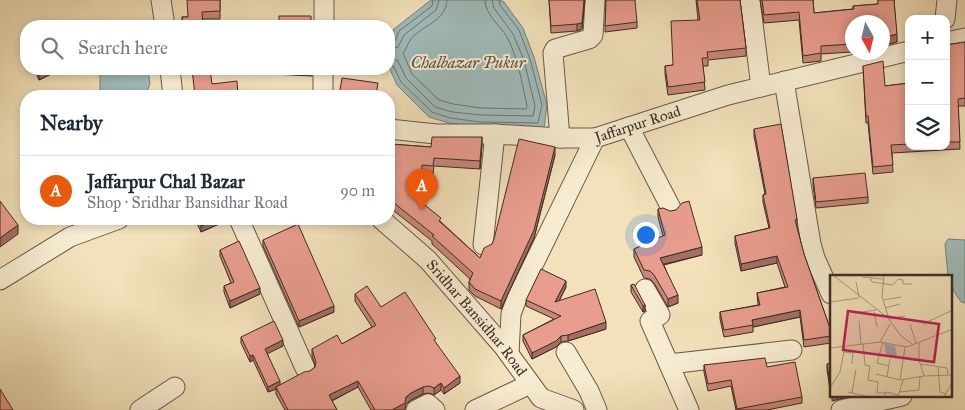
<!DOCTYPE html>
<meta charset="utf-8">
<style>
:root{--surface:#fff;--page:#f2f2f3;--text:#1f2937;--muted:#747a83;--line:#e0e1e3;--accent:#ea580c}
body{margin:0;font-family:"IM FELL Great Primer",serif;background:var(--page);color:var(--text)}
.controls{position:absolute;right:15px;top:15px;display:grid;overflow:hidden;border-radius:10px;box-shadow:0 2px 8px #0003}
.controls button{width:45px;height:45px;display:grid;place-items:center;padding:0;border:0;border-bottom:1px solid var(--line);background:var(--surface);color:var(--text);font:25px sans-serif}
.compass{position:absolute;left:845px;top:15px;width:45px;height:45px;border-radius:50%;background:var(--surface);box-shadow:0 2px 8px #0003;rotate:172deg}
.you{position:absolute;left:645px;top:234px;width:18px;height:18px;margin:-12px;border:4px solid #fff;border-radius:50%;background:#1a73e8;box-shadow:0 0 0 8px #1a73e833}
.badge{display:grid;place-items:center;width:32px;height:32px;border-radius:50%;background:var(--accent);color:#fff;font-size:16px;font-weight:700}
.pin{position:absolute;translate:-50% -41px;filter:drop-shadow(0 1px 2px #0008)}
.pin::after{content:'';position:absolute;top:26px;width:18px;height:15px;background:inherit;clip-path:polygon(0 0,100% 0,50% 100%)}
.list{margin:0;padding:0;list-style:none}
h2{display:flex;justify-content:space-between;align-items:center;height:65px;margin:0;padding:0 20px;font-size:21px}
h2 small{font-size:16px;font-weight:400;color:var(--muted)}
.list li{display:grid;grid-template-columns:32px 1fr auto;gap:15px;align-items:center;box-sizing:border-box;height:70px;padding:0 20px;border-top:1px solid var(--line)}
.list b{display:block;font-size:19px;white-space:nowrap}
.list p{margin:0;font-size:16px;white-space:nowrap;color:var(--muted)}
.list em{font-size:16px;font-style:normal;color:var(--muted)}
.icon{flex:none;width:28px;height:28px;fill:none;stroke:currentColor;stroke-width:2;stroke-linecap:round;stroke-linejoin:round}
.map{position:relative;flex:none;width:965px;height:410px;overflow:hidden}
.search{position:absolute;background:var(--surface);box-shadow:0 2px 8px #0003;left:20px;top:20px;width:375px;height:55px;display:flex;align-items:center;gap:12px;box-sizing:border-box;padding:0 18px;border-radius:20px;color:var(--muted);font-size:19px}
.panel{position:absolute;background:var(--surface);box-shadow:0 2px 8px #0003;left:20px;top:90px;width:375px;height:135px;border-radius:20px}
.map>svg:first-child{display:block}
.water{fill:#9fbbba;stroke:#77827e}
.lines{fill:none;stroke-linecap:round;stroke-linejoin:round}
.shore{stroke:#6e7470;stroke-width:1}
.minor-casing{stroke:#6a594a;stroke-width:21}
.minor{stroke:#f7ecd2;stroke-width:19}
.wall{fill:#c8877a;stroke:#3c2c25}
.shaded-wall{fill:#a36e63;stroke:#3c2c25}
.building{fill:#e99d8e;stroke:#3c2c25}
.labels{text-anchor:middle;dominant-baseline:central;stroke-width:4;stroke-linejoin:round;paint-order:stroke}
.street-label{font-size:15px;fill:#3c2c25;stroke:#f7ecd2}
.water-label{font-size:16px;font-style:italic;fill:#55504a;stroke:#f7ecd2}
.inset-road{fill:none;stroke:#a9997e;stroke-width:1}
.view{fill:#c2185b;fill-opacity:0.15;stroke:#c2185b;stroke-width:2.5}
.inset-edge{fill:none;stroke:#3c2c25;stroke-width:2.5}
</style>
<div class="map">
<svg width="965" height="410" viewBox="0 0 965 410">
<rect width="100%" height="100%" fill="#f2e1ba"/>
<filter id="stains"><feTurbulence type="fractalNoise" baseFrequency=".004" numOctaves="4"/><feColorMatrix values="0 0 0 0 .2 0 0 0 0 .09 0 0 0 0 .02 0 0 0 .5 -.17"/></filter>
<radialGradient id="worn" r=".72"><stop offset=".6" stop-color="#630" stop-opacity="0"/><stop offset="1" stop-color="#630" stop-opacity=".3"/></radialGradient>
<path class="water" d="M431,0H500L504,2L523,28L534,57L547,105L544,128L480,127L449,123L429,117L397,85L389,67V46L394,29Z
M100,69H148L150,84L145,96H101L100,92Z
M948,239L965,240V303L961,302L951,287V276H948L945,244Z"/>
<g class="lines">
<path class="shore" d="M447,0C446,22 422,25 411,39C407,44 407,49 403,53L412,74L439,100L453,104L481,108L526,109L527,106C522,83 518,58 507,37C500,25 485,15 485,0
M389,43L395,41L399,31L432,6L433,0
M389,50L398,47L404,35L436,10L439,0
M389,57L398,61L406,78L435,107L452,112L481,115L533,116L535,106L524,60L513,34L494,8L492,0
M389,64L394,67L401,82L432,112L450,118L480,122L538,123L542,105L530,59L519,30L500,5L499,0"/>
<defs>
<g id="minor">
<path d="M161,0L165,26"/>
<path d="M750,0L761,87"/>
<path d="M945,19L947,0"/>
<path d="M324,26V0"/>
<path d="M946,42L965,38"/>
<path d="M170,69L173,96"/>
<path d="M784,81L811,244L815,258L831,294"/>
<path d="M323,96V69"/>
<path d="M629,127L671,208"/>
<path d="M389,129L436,134H495L560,138H595"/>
<path d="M560,138L553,53L555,49L589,39L593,35L595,0"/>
<path d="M239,219L305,368"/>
<path id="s1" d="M381,219L428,260L503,346L541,398L574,410"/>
<path d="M483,245L495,134"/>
<path d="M0,280L70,237L119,219"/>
<path d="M645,289L660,315L650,321L689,410"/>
<path d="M566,352L589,391L597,410"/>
<path id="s2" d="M509,354L511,314L517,298L595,138L728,95L909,51"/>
<path d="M669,364L792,350"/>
<path d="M140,410L175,387"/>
<path d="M416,410L428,404L435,410"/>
<path d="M475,410L530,384"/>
<path d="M841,410L902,396"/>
</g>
</defs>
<use href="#minor" class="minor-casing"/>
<use href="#minor" class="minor"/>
</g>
<path class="wall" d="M220,0V19H202L203,26H182V17H188Z
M549,0H585L582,29L577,31L551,33Z
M606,0L637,22V28L605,32Z
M696,0H740L746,48V56L708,60V66H703L705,90L668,95L665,74V66L673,65L698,20Z
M760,0H813L814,13L853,9V6L878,4V0H894L897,42L882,46V22H852V52L821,54V61L803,63L799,20L764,23Z
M965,42V106H958L960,149L892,153L893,172L873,174L868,123H866L863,66L885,86L909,83V146H946V45Z
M34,69H53V73L39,80Z
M272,69H312V76L272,74Z
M754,129L797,219V227L804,254L831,331V343L804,347L800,317L753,327V332L724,337L720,319V312L758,305L757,293L785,287L777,263L741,271L735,243V236L769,228L763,202V195L765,194L754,136Z
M389,138L391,144L431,147L482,145L480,169L434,166L433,174L422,173L421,195L424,204L441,222L480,258L492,244L555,155L534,238L501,309L475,296L469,290V282L470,279L432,244V241L389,207Z
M813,178L868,197V203L816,208L813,185Z
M658,209L702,255L664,265L678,303L668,307L654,283L650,279L644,278L634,257V249L663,236L658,217Z
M195,219H228V220L201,232Z
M263,240L334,312L299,327L263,246Z
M220,250L260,294L230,308L224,292V286L231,283L220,256Z
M631,285L645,305V311L643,312L631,292Z
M566,287L559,301L606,329L568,341L561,342L556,347L532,359L523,341V335L554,319L526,306V300Z
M355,294L381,307L436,343L460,383L444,394L441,390L434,395L429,393L423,394L411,400L406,404L404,410H371L358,387L332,401L337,410H285L276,394V389L268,392L253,360L250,362L241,343V337L283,346L267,353L280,385L310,371L315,367V365L312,356V349L342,344L372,327L355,301Z
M831,363V396L827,370V364Z
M704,365L767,367L802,397V403L767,410H736L731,386L708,391L704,372Z"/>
<path class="shaded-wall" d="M584,0L582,29L577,31V24Z
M897,34V42L882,46V38Z
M48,69H53V73L39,80V73Z
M482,137V145L480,169V161Z
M555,147V155L534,238L501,309V301Z
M216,219H228V220L201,232V226Z
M18,225V234L0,247V238Z
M702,247V255L660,265V258Z
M777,256V263L741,271V264Z
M566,281V287L555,309V302Z
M260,288V294L230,308V301Z
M678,295V303L668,307V299Z
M645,305V311L643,312V306Z
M334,306V312L299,327V321Z
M800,310V317L753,327L752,320Z
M606,322V329L568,341V335Z
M561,336V342L556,347L532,359V353Z
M283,340V346L265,355V349Z
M253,355V360L250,362V356Z
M460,376V383L444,394V388Z
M280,381V387H276V389L268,392V387Z
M358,381V387L329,402V395Z
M441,383V390L434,395V388Z
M423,387V394L411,400L406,404L405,410H392L411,393Z
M832,396H852L832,401Z"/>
<path class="building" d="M187,0H220V11L202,12L203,26H183L182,17H188Z
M549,0H584L582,23L577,24L551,26Z
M606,0H635L637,22L605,26Z
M697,0H740L746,48L707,52L708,58H702L705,82L668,87L665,66L673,65L671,21L700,20Z
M762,0H813L814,13L854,9L853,6L878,4V0H894L897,34L882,38V22H852V44L821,46V53L803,56L799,12L764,15Z
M279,16H311V26H279Z
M965,42V98L958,99L960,142H946V45Z
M883,61L885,86L909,83V144L891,145L893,165L873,167L868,116H866L863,66Z
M37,69H48L39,73Z
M192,69H210L212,84L237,81L238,96H195Z
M296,69H312V70Z
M342,78L378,83L376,96H339Z
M781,124L797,219L795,220L804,254L831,331V336L804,340L800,310L752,320L753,325L724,330L720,312L760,305L757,293L788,287L777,256L741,264L735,236L770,228L763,195L766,194L754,129Z
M432,137H482L480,161L434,158L433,166L422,165L420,194L424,197L420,201L441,218L439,221L480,258L484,248L492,244L494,239L519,139L555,147L534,230L501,301L475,289L469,282L473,273L432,236L434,235L389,199V138L391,139L390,144L431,147Z
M865,173L868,197L816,202L813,178Z
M0,201L18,225L0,238Z
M689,201L702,247L660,258L678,295L668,299L654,275L650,271L644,270L634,249L665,235L658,209L663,208L670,211L676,210L682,203Z
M198,219H216L201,226Z
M298,224L334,306L299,321L263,240Z
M239,241L260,288L230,301L224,286L234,282L220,250Z
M541,269L566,281L555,302L595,289L606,322L568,335L561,336L556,341L532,353L523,335L561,316L526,300Z
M634,284L645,305L643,306L631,285Z
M367,286L381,307L405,292L436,339L434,340L460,376L444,388L441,383L434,388L429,386L423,387L411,393L406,397L405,403L392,410H375L358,381L329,395L337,410H288L276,387L304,372L310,371L315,367L316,362L312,349L337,335L342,344L376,325L355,294Z
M274,321L283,340L265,349L280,381L268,387L253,355L250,356L241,337Z
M765,358L767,367L795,362L802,397L737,409L731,380L708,384L704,365Z
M831,363V390L827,364Z
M0,389L13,410H0Z"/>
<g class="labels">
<g class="street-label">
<text stroke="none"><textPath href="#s2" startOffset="280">Jaffarpur Road</textPath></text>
<text stroke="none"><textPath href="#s1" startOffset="138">Sridhar Bansidhar Road</textPath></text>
</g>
<g class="water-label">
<text x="468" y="62">Chalbazar Pukur</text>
</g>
</g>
<g transform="translate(830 275)">
<rect width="122" height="122" fill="#f2e1ba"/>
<path d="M54,68L65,71L67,80L61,83L56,81Z" fill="#9fbbba"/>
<path class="inset-road" d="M3,0L58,43L71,61L82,69M54,0L52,22L58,41M32,2L53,4M40,3L42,7L63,10L68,4L73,5V9H82M26,7L29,22M53,25L71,22M0,27L29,23M55,33L70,29M44,37L47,52M24,38L46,35M59,44L75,41M29,46L31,69M80,49L86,68M93,49L123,35M50,67L77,72L123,54M53,67L47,88L59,91M89,67V85L94,101L123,100M33,69L35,90L40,91L38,105L48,107L47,118H56M0,73L50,67L60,49M14,77L23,78L22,89M91,89L117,93L118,99M108,91L110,117L116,119M46,99L70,105L94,101M57,101L60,84M70,105L75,72M0,113L10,97L15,72M18,117L39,122M69,117L89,115L90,101M22,118L26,94M55,122L56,117L68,120M68,122L73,105M114,122L123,106"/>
<path class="view" d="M18,36L109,49L104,87L13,75Z"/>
<rect width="122" height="122" class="inset-edge"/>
</g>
<rect width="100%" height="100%" filter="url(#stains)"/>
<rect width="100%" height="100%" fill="url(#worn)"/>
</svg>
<div class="controls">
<button>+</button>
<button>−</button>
<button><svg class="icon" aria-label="layers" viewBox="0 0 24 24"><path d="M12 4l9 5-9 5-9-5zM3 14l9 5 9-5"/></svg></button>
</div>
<svg class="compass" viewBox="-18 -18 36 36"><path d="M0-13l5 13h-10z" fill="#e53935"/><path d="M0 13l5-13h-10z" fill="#747a83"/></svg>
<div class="you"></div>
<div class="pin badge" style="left:422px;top:210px">A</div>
<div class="search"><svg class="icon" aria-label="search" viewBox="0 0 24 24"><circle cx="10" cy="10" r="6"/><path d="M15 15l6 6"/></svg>Search here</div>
<section class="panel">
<h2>Nearby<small></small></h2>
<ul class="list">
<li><span class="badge">A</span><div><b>Jaffarpur Chal Bazar</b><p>Shop · Sridhar Bansidhar Road</p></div><em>90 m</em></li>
</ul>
</section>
</div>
